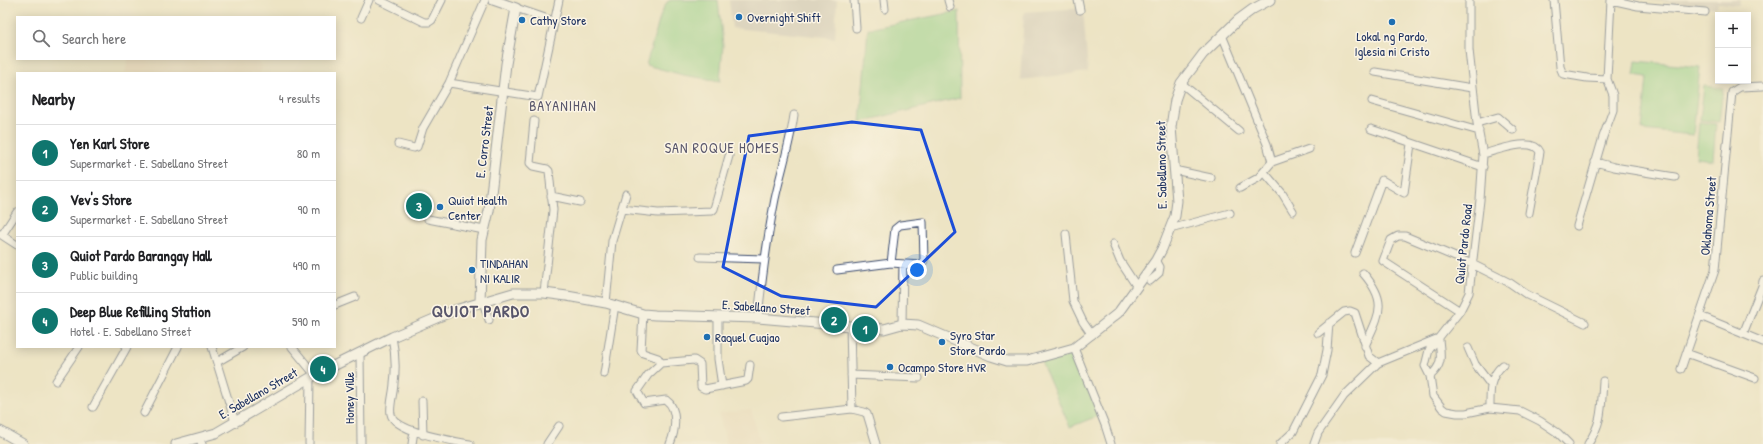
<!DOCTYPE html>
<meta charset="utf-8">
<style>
:root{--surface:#fff;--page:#f6f6f6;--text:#202124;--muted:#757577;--line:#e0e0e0;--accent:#0f766e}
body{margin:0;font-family:"Patrick Hand",sans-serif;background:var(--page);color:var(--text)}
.controls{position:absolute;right:12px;top:12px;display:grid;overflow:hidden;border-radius:0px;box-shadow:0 2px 10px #0003}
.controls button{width:36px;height:36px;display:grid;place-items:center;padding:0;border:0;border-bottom:1px solid var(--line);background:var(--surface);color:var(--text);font:20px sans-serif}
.you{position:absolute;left:917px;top:270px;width:14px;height:14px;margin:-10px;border:3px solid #fff;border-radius:50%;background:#1a73e8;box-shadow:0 0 0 6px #1a73e833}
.badge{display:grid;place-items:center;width:26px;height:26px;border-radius:50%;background:var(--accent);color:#fff;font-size:13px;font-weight:700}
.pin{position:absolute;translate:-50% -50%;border:2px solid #fff;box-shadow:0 1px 4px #0006}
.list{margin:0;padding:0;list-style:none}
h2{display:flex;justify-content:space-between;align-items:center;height:52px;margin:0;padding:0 16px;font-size:17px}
h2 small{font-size:13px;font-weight:400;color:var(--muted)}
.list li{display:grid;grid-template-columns:26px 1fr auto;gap:12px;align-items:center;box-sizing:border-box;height:56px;padding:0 16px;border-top:1px solid var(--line)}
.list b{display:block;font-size:15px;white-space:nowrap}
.list p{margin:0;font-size:13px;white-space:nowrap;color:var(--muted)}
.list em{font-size:13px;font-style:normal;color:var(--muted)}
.icon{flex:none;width:22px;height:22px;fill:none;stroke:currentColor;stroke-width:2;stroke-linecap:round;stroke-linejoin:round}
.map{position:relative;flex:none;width:1763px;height:444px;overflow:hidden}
.search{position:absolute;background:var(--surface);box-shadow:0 2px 10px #0003;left:16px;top:16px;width:320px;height:44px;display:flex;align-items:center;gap:10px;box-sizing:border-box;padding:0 14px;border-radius:0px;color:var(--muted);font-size:15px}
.panel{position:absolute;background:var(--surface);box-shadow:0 2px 10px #0003;left:16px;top:72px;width:320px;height:276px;border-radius:0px}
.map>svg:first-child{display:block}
.built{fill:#ead8ba}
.industrial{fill:#cac3b8}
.green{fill:#90d289;stroke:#568074}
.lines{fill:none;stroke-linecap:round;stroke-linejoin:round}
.minor-casing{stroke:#3a4a6d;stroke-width:9}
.tertiary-casing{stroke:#3a4a6d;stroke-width:11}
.minor{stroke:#fff;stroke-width:7}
.tertiary{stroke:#fff;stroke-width:9}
.marked{fill:none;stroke:#1d4ed8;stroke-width:3;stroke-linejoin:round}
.poi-dot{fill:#1f6fb2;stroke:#fcf5e5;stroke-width:1.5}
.labels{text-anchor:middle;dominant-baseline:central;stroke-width:3;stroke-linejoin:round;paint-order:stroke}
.poi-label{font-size:13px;fill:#1b2f5e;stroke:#fcf5e5;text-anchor:start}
.street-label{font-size:13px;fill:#1b2f5e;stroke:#fcf5e5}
.neighbourhood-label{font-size:14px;letter-spacing:1px;fill:#58566b;stroke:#fcf5e5}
.district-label{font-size:17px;font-weight:bold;letter-spacing:1px;fill:#58566b;stroke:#fcf5e5}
</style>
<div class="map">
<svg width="1763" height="444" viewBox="0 0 1763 444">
<rect width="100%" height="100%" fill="#fcf5e5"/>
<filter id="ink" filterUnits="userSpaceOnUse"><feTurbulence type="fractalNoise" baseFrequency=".025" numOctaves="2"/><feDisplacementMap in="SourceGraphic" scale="8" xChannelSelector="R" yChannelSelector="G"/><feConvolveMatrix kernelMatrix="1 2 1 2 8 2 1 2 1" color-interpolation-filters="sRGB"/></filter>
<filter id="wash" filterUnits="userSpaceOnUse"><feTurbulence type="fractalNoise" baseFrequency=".012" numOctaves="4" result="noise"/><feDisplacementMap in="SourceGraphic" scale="16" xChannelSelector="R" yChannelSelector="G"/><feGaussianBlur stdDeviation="0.9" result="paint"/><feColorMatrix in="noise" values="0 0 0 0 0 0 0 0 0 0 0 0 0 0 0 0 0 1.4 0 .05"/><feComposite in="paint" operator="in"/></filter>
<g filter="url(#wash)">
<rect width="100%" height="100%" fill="#ede4c4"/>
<path class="built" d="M128,59H254L263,66L260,73H125Z
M751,410L761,444H726L719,414Z"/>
<path class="industrial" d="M729,0H837L835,38L732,28Z
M1645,0H1740L1739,6L1718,3L1717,8Z
M1083,8L1088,72L1020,80L1024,12Z"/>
<path class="green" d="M671,0H718L723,45L720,81L683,75L646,65L661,14L667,2Z
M959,11L960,98L860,122L868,29Z
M1636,61L1700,67L1693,135L1642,130L1647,77L1634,75Z
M1704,86L1723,88L1719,122L1700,120Z
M1699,122L1716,124L1713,160L1696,158Z
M1072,353L1100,415L1070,427L1041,362Z"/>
</g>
<g filter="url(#ink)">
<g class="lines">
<defs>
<path id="minor" d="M379,0L424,22H429L432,20L442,0
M854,0L856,28
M884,0L885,9
M948,0L950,7
M1078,0L1080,10
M1554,0L1560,67L1563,74L1587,78L1607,79
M1611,0L1638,6L1705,12
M516,8L554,21
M361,18L369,0
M1222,35L1267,144L1272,162
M1375,72L1472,88
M449,83L538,97L559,0
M1181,83L1239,131
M1372,101L1479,131
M534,121L530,163L533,166L547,169L549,171L553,210L544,293
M1477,123L1498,117L1513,130
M1371,129L1483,167
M398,144L414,148L417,147L423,128L449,83L485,0
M1483,154C1496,151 1533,136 1540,152L1529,213
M1595,162L1614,167L1675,177
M1174,170L1211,178
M1264,172L1282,193L1293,211
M1240,188L1258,178L1272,162L1309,149
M551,196L580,202
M622,209L658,213L712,211L714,209L729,156
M428,219L484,230
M1577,226L1603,137L1613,110V95L1607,79L1611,0
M1170,229L1230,213
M0,234L17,245
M1066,234L1073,301L1083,322L1092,335
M2,235L17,212
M1113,244L1120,261L1137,287
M1355,253L1382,180L1404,193L1411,144
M700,257L764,259
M837,270L891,263L920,265L924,261L923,222L900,225L895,229L891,263
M1363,273C1389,303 1379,314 1365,346
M1150,281L1159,273L1160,267L1156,260
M483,302L489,320
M606,303L612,241L626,194
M335,305L355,297
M1460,311L1383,261L1391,240L1398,236H1405L1472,264L1510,283L1526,294L1585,323
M643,314L641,350L643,353L658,358L661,363
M1700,316L1763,342
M718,317V359L722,386
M758,318C762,278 767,239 775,199C781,171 790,144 794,115
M902,324L903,264
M850,326L852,409
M1318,333L1344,312L1350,311L1355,313L1369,356L1378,363
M1743,334L1762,286L1763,281
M392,337C395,351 396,369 394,383C394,391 389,407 391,414C394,432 454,441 470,444
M1439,340C1441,356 1443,365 1430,376L1433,396L1442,408L1446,411L1457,413H1466L1490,408L1520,411L1540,421L1558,433L1569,444
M212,347L235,422
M292,347L315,375
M1074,348L1105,425L1111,444
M1468,348L1475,364L1490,384
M360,353L361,444
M1686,353L1755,378
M217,362L243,347
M1681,369L1715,270L1732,92L1740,87L1763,86
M604,374L615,305
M851,375L919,378
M1430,376L1425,366L1429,350L1460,311L1469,293L1480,200L1483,155L1477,123L1469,50V0
M56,381L79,347
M422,401L423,435
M93,407L127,347
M1490,408C1490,391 1489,377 1503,365
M144,413L178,347
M781,417L852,409L864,412L867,414L876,444
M199,438L202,444
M309,444L310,378
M412,444L414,431
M547,444L559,426
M670,444C675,432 679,409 666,400L644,403L637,391L648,375L661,363L694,360L700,364L701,387L705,389L746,381L748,379L750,365
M1280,444L1293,432L1322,375L1327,350L1329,323
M1314,444L1318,433L1344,396L1378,363L1439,338
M1588,444C1603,421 1601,408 1603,381"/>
<path id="tertiary" d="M480,302L482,240L489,211L506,64L516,8L493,0
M0,431L23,444
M176,444L216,433L315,375L392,337L455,310L513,293H544L567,296L606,303L643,314L655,315L758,318L884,329L902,324L918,325L991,356L1007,361H1027L1074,348L1118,313L1156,260L1162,249L1175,216L1177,201L1171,127L1175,100L1181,83L1203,54L1238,20L1253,9L1270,0"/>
</defs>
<use href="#minor" class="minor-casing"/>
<use href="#tertiary" class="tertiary-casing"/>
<use href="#minor" class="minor"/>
<use href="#tertiary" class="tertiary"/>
</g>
</g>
<path d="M0 0H1763V444H0ZM852,122L921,130L955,232L876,307L781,296L723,267L749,136Z" fill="#ede4c4" fill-opacity=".55" fill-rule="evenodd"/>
<path class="marked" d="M852,122L921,130L955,232L876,307L781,296L723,267L749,136Z"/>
<g class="poi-dot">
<circle cx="739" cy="17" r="4"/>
<circle cx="522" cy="20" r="4"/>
<circle cx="1392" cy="22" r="4"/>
<circle cx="440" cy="207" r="4"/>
<circle cx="472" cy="270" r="4"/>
<circle cx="707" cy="337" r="4"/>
<circle cx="942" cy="342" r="4"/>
<circle cx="890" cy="367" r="4"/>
</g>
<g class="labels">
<g class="poi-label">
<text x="747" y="17">Overnight Shift</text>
<text x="530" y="20">Cathy Store</text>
<text x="1392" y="36" text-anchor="middle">Lokal ng Pardo,<tspan x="1392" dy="15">Iglesia ni Cristo</tspan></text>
<text x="448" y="200">Quiot Health<tspan x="448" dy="15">Center</tspan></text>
<text x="480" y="263">TINDAHAN<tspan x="480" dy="15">NI KALIR</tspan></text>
<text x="950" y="335">Syro Star<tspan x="950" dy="15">Store Pardo</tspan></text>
<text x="715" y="337">Raquel Cuajao</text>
<text x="898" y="367">Ocampo Store HVR</text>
</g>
<g class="street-label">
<text transform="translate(484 142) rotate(-83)">E. Corro Street</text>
<text transform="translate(1161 165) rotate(-91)">E. Sabellano Street</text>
<text transform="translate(1708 216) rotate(-85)">Oklahoma Street</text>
<text transform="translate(1463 244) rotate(-84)">Quiot Pardo Road</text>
<text transform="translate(766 307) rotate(4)">E. Sabellano Street</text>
<text transform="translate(258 393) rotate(-30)">E. Sabellano Street</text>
<text transform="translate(349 398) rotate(-90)">Honey Ville</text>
</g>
<g class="neighbourhood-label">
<text x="563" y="105">BAYANIHAN</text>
<text x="722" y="147">SAN ROQUE HOMES</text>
</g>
<g class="district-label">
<text x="481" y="310">QUIOT PARDO</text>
</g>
</g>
</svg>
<div class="controls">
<button>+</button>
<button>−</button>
</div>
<div class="you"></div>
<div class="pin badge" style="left:865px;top:329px">1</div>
<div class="pin badge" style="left:834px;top:320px">2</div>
<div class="pin badge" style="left:419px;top:206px">3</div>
<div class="pin badge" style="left:323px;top:369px">4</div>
<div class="search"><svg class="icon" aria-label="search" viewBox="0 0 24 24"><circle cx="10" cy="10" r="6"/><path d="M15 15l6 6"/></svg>Search here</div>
<section class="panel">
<h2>Nearby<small>4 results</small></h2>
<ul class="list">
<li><span class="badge">1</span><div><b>Yen Karl Store</b><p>Supermarket · E. Sabellano Street</p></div><em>80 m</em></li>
<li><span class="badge">2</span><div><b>Vev's Store</b><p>Supermarket · E. Sabellano Street</p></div><em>90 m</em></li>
<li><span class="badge">3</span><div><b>Quiot Pardo Barangay Hall</b><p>Public building</p></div><em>490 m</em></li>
<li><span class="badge">4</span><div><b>Deep Blue Refilling Station</b><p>Hotel · E. Sabellano Street</p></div><em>590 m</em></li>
</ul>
</section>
</div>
